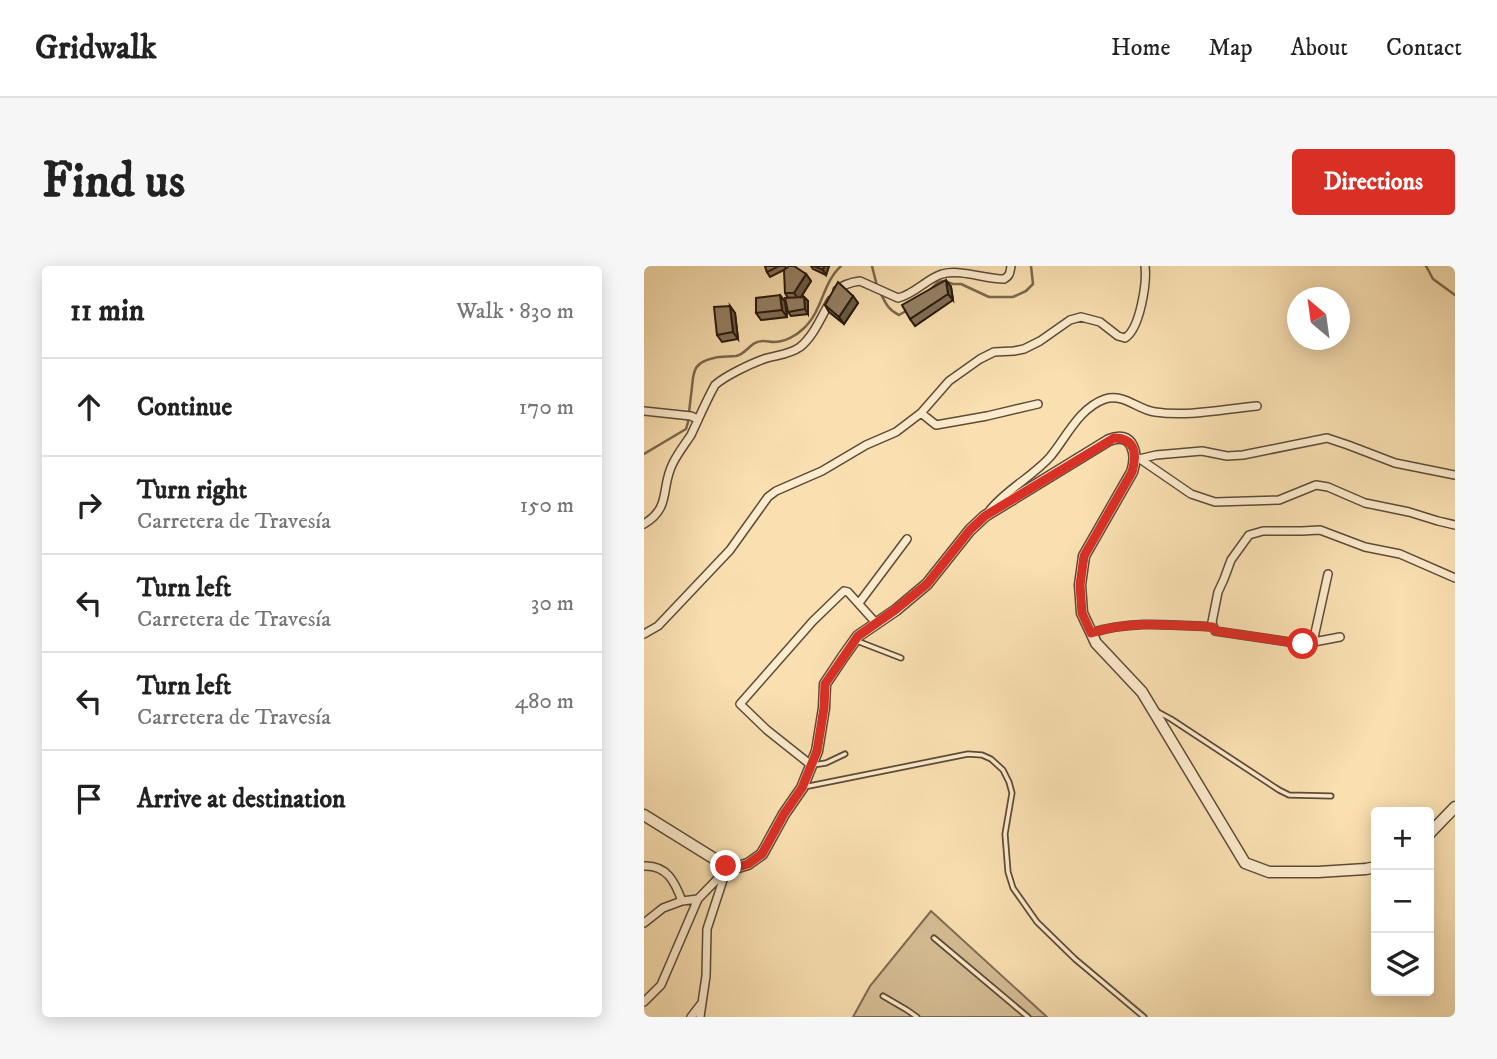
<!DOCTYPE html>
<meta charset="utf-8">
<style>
:root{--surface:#fff;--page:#f6f6f6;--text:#222;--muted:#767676;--line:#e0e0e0;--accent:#d93025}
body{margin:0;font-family:"IM FELL DW Pica",serif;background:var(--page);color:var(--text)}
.controls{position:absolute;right:21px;bottom:21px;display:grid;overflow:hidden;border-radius:7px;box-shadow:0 4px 18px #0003}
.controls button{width:63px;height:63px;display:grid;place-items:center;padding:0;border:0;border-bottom:2px solid var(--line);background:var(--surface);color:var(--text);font:35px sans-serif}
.compass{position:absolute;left:643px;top:21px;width:63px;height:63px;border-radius:50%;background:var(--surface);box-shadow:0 4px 18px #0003;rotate:331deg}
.stop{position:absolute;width:21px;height:21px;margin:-16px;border:5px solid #d93025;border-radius:50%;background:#fff}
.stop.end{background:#d93025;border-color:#fff;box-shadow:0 2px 7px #0008}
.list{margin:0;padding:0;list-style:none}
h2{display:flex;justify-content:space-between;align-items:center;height:91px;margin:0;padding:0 28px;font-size:30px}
h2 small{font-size:23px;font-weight:400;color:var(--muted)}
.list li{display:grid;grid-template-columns:46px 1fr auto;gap:21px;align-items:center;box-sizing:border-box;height:98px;padding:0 28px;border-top:2px solid var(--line)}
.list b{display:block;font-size:26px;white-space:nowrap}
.list p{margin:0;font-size:23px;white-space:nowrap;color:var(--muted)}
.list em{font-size:23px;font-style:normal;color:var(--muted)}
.icon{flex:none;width:38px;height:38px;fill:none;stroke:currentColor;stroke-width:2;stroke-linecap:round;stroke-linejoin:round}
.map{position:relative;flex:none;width:811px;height:751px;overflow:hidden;border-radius:7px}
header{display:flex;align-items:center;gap:42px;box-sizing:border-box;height:98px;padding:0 35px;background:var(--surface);border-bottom:2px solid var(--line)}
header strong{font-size:33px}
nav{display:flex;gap:38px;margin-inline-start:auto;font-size:24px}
.intro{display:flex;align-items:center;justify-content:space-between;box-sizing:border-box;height:168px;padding:0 42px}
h1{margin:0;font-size:49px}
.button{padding:18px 32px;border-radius:7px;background:var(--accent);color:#fff;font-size:24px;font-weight:700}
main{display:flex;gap:42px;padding:0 42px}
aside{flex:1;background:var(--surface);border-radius:7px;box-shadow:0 4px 18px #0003}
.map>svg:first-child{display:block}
.green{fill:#d6be95;stroke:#7e6c52;stroke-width:2}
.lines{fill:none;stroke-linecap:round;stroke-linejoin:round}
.stream{stroke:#7a684f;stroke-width:2.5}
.service-casing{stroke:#5c4b38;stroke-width:7}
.minor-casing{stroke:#5c4b38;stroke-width:10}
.tertiary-casing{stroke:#5c4b38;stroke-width:13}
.service{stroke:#fcebcc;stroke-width:3.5}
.minor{stroke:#fcebcc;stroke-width:7}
.tertiary{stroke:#fcebcc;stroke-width:10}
.wall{fill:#806e55;stroke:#27190f;stroke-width:2}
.shaded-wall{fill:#685a45;stroke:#27190f;stroke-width:2}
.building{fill:#958063;stroke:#27190f;stroke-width:2}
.route{stroke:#d93025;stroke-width:9}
</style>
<header>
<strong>Gridwalk</strong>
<nav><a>Home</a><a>Map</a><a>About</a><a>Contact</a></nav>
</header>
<div class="intro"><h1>Find us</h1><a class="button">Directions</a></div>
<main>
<aside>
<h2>11 min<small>Walk · 830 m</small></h2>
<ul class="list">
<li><svg class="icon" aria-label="ahead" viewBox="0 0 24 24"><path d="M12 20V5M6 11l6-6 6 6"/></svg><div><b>Continue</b></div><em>170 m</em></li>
<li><svg class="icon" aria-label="right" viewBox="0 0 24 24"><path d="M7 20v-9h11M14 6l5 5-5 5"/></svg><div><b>Turn right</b><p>Carretera de Travesía</p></div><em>150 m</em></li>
<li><svg class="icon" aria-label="left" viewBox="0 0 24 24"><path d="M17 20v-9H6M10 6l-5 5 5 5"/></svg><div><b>Turn left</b><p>Carretera de Travesía</p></div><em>30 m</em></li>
<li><svg class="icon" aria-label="left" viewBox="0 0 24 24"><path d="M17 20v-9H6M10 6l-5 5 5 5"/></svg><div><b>Turn left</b><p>Carretera de Travesía</p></div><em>480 m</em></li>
<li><svg class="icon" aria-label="arrive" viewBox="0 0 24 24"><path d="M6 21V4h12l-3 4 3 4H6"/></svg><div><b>Arrive at destination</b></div></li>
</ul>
</aside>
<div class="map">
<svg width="811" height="751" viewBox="0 0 811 751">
<rect width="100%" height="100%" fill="#fae0b1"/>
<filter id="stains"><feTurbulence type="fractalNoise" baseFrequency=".00286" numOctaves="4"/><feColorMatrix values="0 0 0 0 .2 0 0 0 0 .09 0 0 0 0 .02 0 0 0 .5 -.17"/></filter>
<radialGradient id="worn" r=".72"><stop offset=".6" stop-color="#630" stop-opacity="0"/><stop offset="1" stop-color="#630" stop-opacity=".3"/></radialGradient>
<path class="green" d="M287,645L403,751H209L226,720Z"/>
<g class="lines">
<path class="stream" d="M228,0L233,20
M782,0L789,13L811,29
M285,25L294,16L300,15L309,18H317L345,31H369L382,25L389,18L387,0
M236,26C241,36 244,44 255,49L262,45
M0,188L42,163L44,156C45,146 46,138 47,129C50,109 46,97 70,92C77,90 85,91 92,90C103,88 106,75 119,75C123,75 126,76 130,76C140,76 152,70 159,63C179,45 178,17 197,0"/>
<defs>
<path id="service" d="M213,375L257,392
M514,446L527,453L635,524L645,529L687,530
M169,499L182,497L201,488
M160,521L324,488L338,489L347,493L359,504L365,516L368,527L361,568L364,606L369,622L393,656L431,693L500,751
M290,672L384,751
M239,730L263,744L273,751"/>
<path id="minor" d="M193,24C200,18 208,16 216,15L254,32C271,28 282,13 298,8C318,3 340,13 360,13C366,10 366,6 367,0
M0,145L47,150L53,153
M277,147L292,159L343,150L394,138
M495,193L512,189L558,185L583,190L599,189L683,172L704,179L751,197L811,209
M496,193L547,228L571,236L635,234L672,219L684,221L721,237L765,246L794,255L811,259
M346,244C363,223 388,211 406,191C422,172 435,142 461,133C480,127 494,144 511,146C545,151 579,143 613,140
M0,258C28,241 16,222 29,197C34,187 41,178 47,169C55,152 62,135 71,119C81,110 106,98 120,93C132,89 145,89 156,81C170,70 178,49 187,34
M215,337L263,273
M447,367C486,354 529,359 569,361
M0,368L14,360L86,284L124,231L132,225L178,205L222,179L252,166L277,147L305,115L336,93L350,86L370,85L380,83L396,75L426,54L437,51L456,56L474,70L481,72C496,63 503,17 501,0
M696,371L659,378L571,365L568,356L574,326L580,313L587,294L605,269L619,265H658L676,264L721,281L756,288L811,312
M669,376L684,308
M167,499L123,464L96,438L169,355L200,325L204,326L232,357
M0,600C23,599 31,616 38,635
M0,657L19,642L38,635L54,633
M0,736L17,719L54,633L82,604V600
M47,751L57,738
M56,751L62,710L63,663L81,608"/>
<path id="tertiary" d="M0,549L82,600L94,601L104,598L118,588L140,548L158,522L173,485L180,442L181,418L199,391L214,370L252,344L283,318L326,264L341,250L465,174C489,164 494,188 488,206L440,290L436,319L438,347L452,377L498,426L601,597L625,606H674L722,603L732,601
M785,568L811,541"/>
</defs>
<use href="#service" class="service-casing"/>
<use href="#minor" class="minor-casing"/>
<use href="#tertiary" class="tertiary-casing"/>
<use href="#service" class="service"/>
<use href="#minor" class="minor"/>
<use href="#tertiary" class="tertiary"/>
</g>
<path class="wall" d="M121,0H141L142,3L126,11L123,6Z
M167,0H185L182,9L169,3Z
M162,8L167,15L157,31H160L164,35V48L147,50L144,46V32L141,27Z
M307,21L309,34L271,60L266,53Z
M136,29L141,36L143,51L117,54L112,47Z
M209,30L214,37L200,58L185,46L181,39Z
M86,40L91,47L94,73L78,76L73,69Z"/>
<path class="shaded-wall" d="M180,0H185L182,9L179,4Z
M162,8L167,15L155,34L150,27Z
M302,14L307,21L309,34L304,28Z
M136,29L141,36L143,51L138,44Z
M209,30L214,37L200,58L195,51Z
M160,31L164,35V48L161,43Z
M86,40L91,47L94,73L89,66Z"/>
<path class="building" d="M121,0H135L123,6Z
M145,0H150L162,8L150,27H141L140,4Z
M170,0H180L179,4Z
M302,14L304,28L266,53L258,39Z
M194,16L209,30L195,51L181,39Z
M136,29L138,44L112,47V32Z
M160,31L161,43L144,46L141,32Z
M86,40L89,66L73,69L70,41Z"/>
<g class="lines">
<path class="route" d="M82,600L94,601L104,598L118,588L140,548L158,522L173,485L180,442L181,418L214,370L251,344L283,318L326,264L341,250L470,172C492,172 493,189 488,206L440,290L436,319L438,347L447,367C486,354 529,359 569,361L571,365L659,378"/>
</g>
<rect width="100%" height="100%" filter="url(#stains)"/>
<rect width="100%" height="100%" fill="url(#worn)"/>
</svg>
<div class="controls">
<button>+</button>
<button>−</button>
<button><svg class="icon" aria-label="layers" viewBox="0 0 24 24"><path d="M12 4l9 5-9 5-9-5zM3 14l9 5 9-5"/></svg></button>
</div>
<svg class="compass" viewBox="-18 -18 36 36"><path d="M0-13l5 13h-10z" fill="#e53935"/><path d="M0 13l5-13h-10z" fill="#767676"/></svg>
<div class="stop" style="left:659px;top:378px"></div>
<div class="stop end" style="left:82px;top:600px"></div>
</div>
</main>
